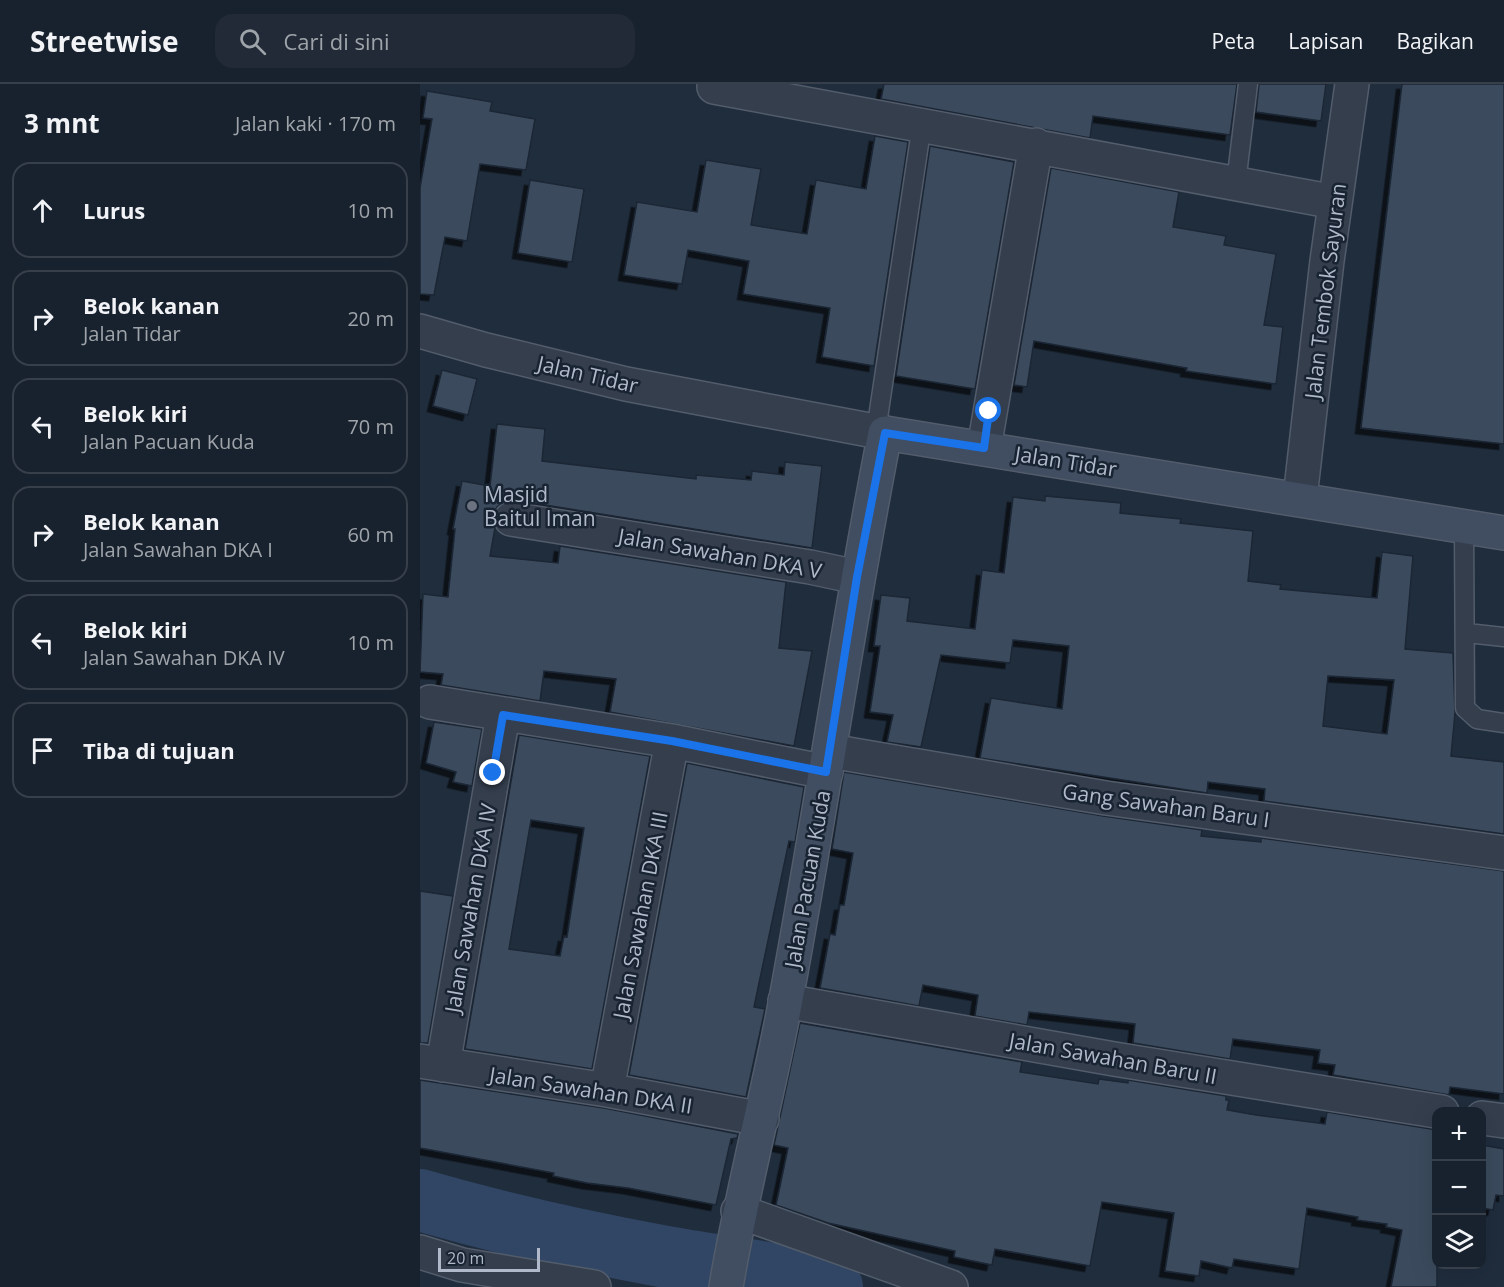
<!DOCTYPE html>
<html lang="id">
<meta charset="utf-8">
<style>
:root{--surface:#18222e;--page:#212a36;--text:#f1f3f6;--muted:#9fa4aa;--line:#363f4a}
body{margin:0;font-family:"Open Sans",sans-serif;background:var(--page);color:var(--text)}
.controls{position:absolute;right:18px;bottom:18px;display:grid;overflow:hidden;border-radius:12px;box-shadow:0 6px 24px #0002}
.controls button{width:54px;height:54px;display:grid;place-items:center;padding:0;border:0;border-bottom:2px solid var(--line);background:var(--surface);color:var(--text);font:30px sans-serif}
.scale{position:absolute;left:18px;bottom:15px;width:102px;box-sizing:border-box;padding-left:6px;border:3px solid #afb9c9;border-top:0;font-size:16px;line-height:21px;white-space:nowrap;color:#afb9c9;-webkit-text-stroke:4px #192432;paint-order:stroke}
.stop{position:absolute;width:18px;height:18px;margin:-14px;border:4px solid #1a73e8;border-radius:50%;background:#fff}
.stop.end{background:#1a73e8;border-color:#fff;box-shadow:0 2px 6px #0008}
.list{margin:0;padding:0;list-style:none}
h2{display:flex;justify-content:space-between;align-items:center;height:78px;margin:0;padding:0 24px;font-size:26px}
h2 small{font-size:20px;font-weight:400;color:var(--muted)}
.list li{display:grid;grid-template-columns:39px 1fr auto;gap:18px;align-items:center;box-sizing:border-box;height:96px;margin:0 12px 12px;padding:0 12px;border:2px solid var(--line);border-radius:18px}
.list b{display:block;font-size:22px;white-space:nowrap}
.list p{margin:0;font-size:20px;white-space:nowrap;color:var(--muted)}
.list em{font-size:20px;font-style:normal;color:var(--muted)}
.icon{flex:none;width:33px;height:33px;fill:none;stroke:currentColor;stroke-width:2;stroke-linecap:round;stroke-linejoin:round}
.map{position:relative;flex:none;width:1084px;height:1203px;overflow:hidden}
header{display:flex;align-items:center;gap:36px;box-sizing:border-box;height:84px;padding:0 30px;background:var(--surface);border-bottom:2px solid var(--line)}
header strong{font-size:28px}
nav{display:flex;gap:33px;margin-inline-start:auto;font-size:21px}
.search{width:420px;height:54px;background:var(--page);display:flex;align-items:center;gap:15px;box-sizing:border-box;padding:0 21px;border-radius:18px;color:var(--muted);font-size:22px}
main{display:flex}
aside{flex:1;background:var(--surface)}
.map>svg:first-child{display:block}
.lines{fill:none;stroke-linecap:round;stroke-linejoin:round}
.river{stroke:#304664;stroke-width:62}
.building{fill:#3b4b5d;stroke:#1b2634;stroke-width:1.5;fill-rule:evenodd;filter:url(#shadow)}
.lane-casing{stroke:#525c6b;stroke-width:21}
.street-casing{stroke:#525c6b;stroke-width:36}
.secondary-casing{stroke:#525c6b;stroke-width:36}
.lane{stroke:#343e4d;stroke-width:18}
.street{stroke:#343e4d;stroke-width:33}
.secondary{stroke:#414d61;stroke-width:33}
.route{stroke:#1a73e8;stroke-width:8}
.worship-dot{fill:#6b7280;stroke:#192432;stroke-width:2}
.labels{text-anchor:middle;dominant-baseline:central;stroke-width:5;stroke-linejoin:round;paint-order:stroke}
.street-label{font-size:21px;fill:#afb9c9;stroke:#192432}
.poi-label{font-size:21px;fill:#afb9c9;stroke:#192432;text-anchor:start}
</style>
<header>
<strong>Streetwise</strong>
<div class="search"><svg class="icon" aria-label="search" viewBox="0 0 24 24"><circle cx="10" cy="10" r="6"/><path d="M15 15l6 6"/></svg>Cari di sini</div>
<nav><a>Peta</a><a>Lapisan</a><a>Bagikan</a></nav>
</header>
<main>
<aside>
<h2>3 mnt<small>Jalan kaki · 170 m</small></h2>
<ul class="list">
<li><svg class="icon" aria-label="ahead" viewBox="0 0 24 24"><path d="M12 20V5M6 11l6-6 6 6"/></svg><div><b>Lurus</b></div><em>10 m</em></li>
<li><svg class="icon" aria-label="right" viewBox="0 0 24 24"><path d="M7 20v-9h11M14 6l5 5-5 5"/></svg><div><b>Belok kanan</b><p>Jalan Tidar</p></div><em>20 m</em></li>
<li><svg class="icon" aria-label="left" viewBox="0 0 24 24"><path d="M17 20v-9H6M10 6l-5 5 5 5"/></svg><div><b>Belok kiri</b><p>Jalan Pacuan Kuda</p></div><em>70 m</em></li>
<li><svg class="icon" aria-label="right" viewBox="0 0 24 24"><path d="M7 20v-9h11M14 6l5 5-5 5"/></svg><div><b>Belok kanan</b><p>Jalan Sawahan DKA I</p></div><em>60 m</em></li>
<li><svg class="icon" aria-label="left" viewBox="0 0 24 24"><path d="M17 20v-9H6M10 6l-5 5 5 5"/></svg><div><b>Belok kiri</b><p>Jalan Sawahan DKA IV</p></div><em>10 m</em></li>
<li><svg class="icon" aria-label="arrive" viewBox="0 0 24 24"><path d="M6 21V4h12l-3 4 3 4H6"/></svg><div><b>Tiba di tujuan</b></div></li>
</ul>
</aside>
<div class="map">
<svg width="1084" height="1203" viewBox="0 0 1084 1203">
<defs>
<filter id="shadow"><feDropShadow dx="-5.5" dy="5.5" stdDeviation="0" flood-color="#0009"/></filter>
</defs>
<rect width="100%" height="100%" fill="#202d3d"/>
<g class="lines">
<path class="river" d="M0,1116C79,1139 159,1157 241,1172C298,1183 356,1187 412,1203"/>
</g>
<path class="building" d="M464,0H817L810,51L673,32L670,54L461,15Z
M839,0H906L901,37L836,28Z
M982,0H1084V360L941,344Z
M7,7L72,18L70,27L115,35L106,86L60,80L47,157L25,153L14,211L0,210V104L12,35L3,34Z
M455,52L488,58L454,282L402,273L410,224L323,210L329,177L268,166L262,200L204,191L217,118L277,128L286,76L341,85L331,141L387,150L396,96L446,105Z
M510,62L594,78L555,305L476,292Z
M631,84L759,108L753,143L806,152L804,161L856,170L844,241L863,243L856,300L766,287L767,284L614,257L607,303L594,301Z
M110,96L164,105L152,178L98,169Z
M22,286L57,295L48,331L13,322Z
M77,340L125,345L122,377L276,395V391L331,396L332,387L364,391L365,378L402,382L392,464L94,416L85,417L77,423L72,433L75,444L70,472L138,479L140,462L366,498L359,564L392,567L374,662L190,628L196,595L124,587L120,617L21,601L23,590L0,588L3,510L28,513L35,445H33L42,397L70,402Z
M625,412L701,419L700,429L761,435L760,439L833,447L828,497L861,501L860,505L957,514L962,468L993,472L985,565L1033,569L1035,629L1031,672L1084,678V750L844,717L845,705L788,698L787,709L560,674L571,614L642,625L649,562L593,556L590,579L521,571L501,663L467,658L473,631L450,628L460,562H454L461,511L490,514L487,537L555,545L562,486L584,489L593,413L625,417ZM908,592L974,596L967,650L903,642Z
M14,638L62,645L52,702L33,698L36,688L6,679Z
M99,651L230,672L172,985L45,965ZM111,736L164,744L147,853L144,852L140,872L89,865Z
M267,679L384,703L375,758L369,757L334,923L345,925L326,1013L209,991Z
M424,688L683,732L782,746L781,752L841,758V754L1084,787V1010L1030,1003L1029,1011L913,991L915,981L898,979L900,966L813,955L810,975L713,959L715,940L609,928L607,941L555,932L558,911L503,901L499,922L400,904L410,850L415,851L420,821H424L433,769L412,765Z
M0,807L33,812L8,959H0Z
M380,939L602,978L600,988L678,1000L679,995L708,999V996L806,1012V1016H809L807,1026L836,1031L905,1040L907,1028L1017,1046V1203H971L982,1146L966,1143L967,1140L937,1136L938,1133L887,1124L879,1185L814,1175L812,1184L781,1177L779,1192L745,1187L754,1129L682,1118L670,1182L575,1165L572,1181L534,1173L535,1167L408,1139L356,1121L368,1064L354,1061Z
M0,996L184,1024L318,1050L317,1054L311,1055L296,1121L208,1104L167,1099L133,1092L134,1089L0,1064Z
M1062,1061L1084,1065V1112L1076,1111L1073,1126L1062,1124Z"/>
<g class="lines">
<defs>
<path id="lane" d="M816,99L828,0
M456,347L502,40
M1044,441L1045,624L1057,635L1084,639
M1047,549L1084,553"/>
<path id="street" d="M294,3L915,118
M0,247L66,266L206,300L465,349
M564,364L616,61
M880,414L907,177L932,0
M91,435L390,483L437,493
M10,618L252,657L406,688
M410,667L686,714L1084,769
M365,917L694,975L1022,1028
M0,977L187,1006L342,1035
M23,981L83,631
M187,1006L252,657
M1062,1034L1084,1037
M318,1127L531,1203
M0,1168L42,1181L174,1203"/>
<path id="secondary" d="M306,1203C322,1106 348,1012 366,915C401,727 428,537 465,349L1084,449"/>
</defs>
<use href="#lane" class="lane-casing"/>
<use href="#street" class="street-casing"/>
<use href="#secondary" class="secondary-casing"/>
<use href="#lane" class="lane"/>
<use href="#street" class="street"/>
<use href="#secondary" class="secondary"/>
</g>
<g class="lines">
<path class="route" d="M73,689L83,631L252,657L406,688L437,493L465,349L564,364L569,327"/>
</g>
<circle class="worship-dot" cx="52" cy="422" r="6"/>
<g class="labels">
<g class="street-label">
<text transform="translate(905 207) rotate(-83)">Jalan Tembok Sayuran</text>
<text transform="translate(168 290) rotate(13)">Jalan Tidar</text>
<text transform="translate(646 377) rotate(9)">Jalan Tidar</text>
<text transform="translate(300 469) rotate(10)">Jalan Sawahan DKA V</text>
<text transform="translate(746 721) rotate(8)">Gang Sawahan Baru I</text>
<text transform="translate(387 795) rotate(-80)">Jalan Pacuan Kuda</text>
<text transform="translate(50 824) rotate(-80)">Jalan Sawahan DKA IV</text>
<text transform="translate(220 831) rotate(-79)">Jalan Sawahan DKA III</text>
<text transform="translate(693 974) rotate(10)">Jalan Sawahan Baru II</text>
<text transform="translate(171 1006) rotate(9)">Jalan Sawahan DKA II</text>
</g>
<g class="poi-label">
<text x="64" y="410">Masjid<tspan x="64" dy="24">Baitul Iman</tspan></text>
</g>
</g>
</svg>
<div class="controls">
<button>+</button>
<button>−</button>
<button><svg class="icon" aria-label="layers" viewBox="0 0 24 24"><path d="M12 4l9 5-9 5-9-5zM3 14l9 5 9-5"/></svg></button>
</div>
<div class="scale">20 m</div>
<div class="stop" style="left:569px;top:327px"></div>
<div class="stop end" style="left:73px;top:689px"></div>
</div>
</main>
